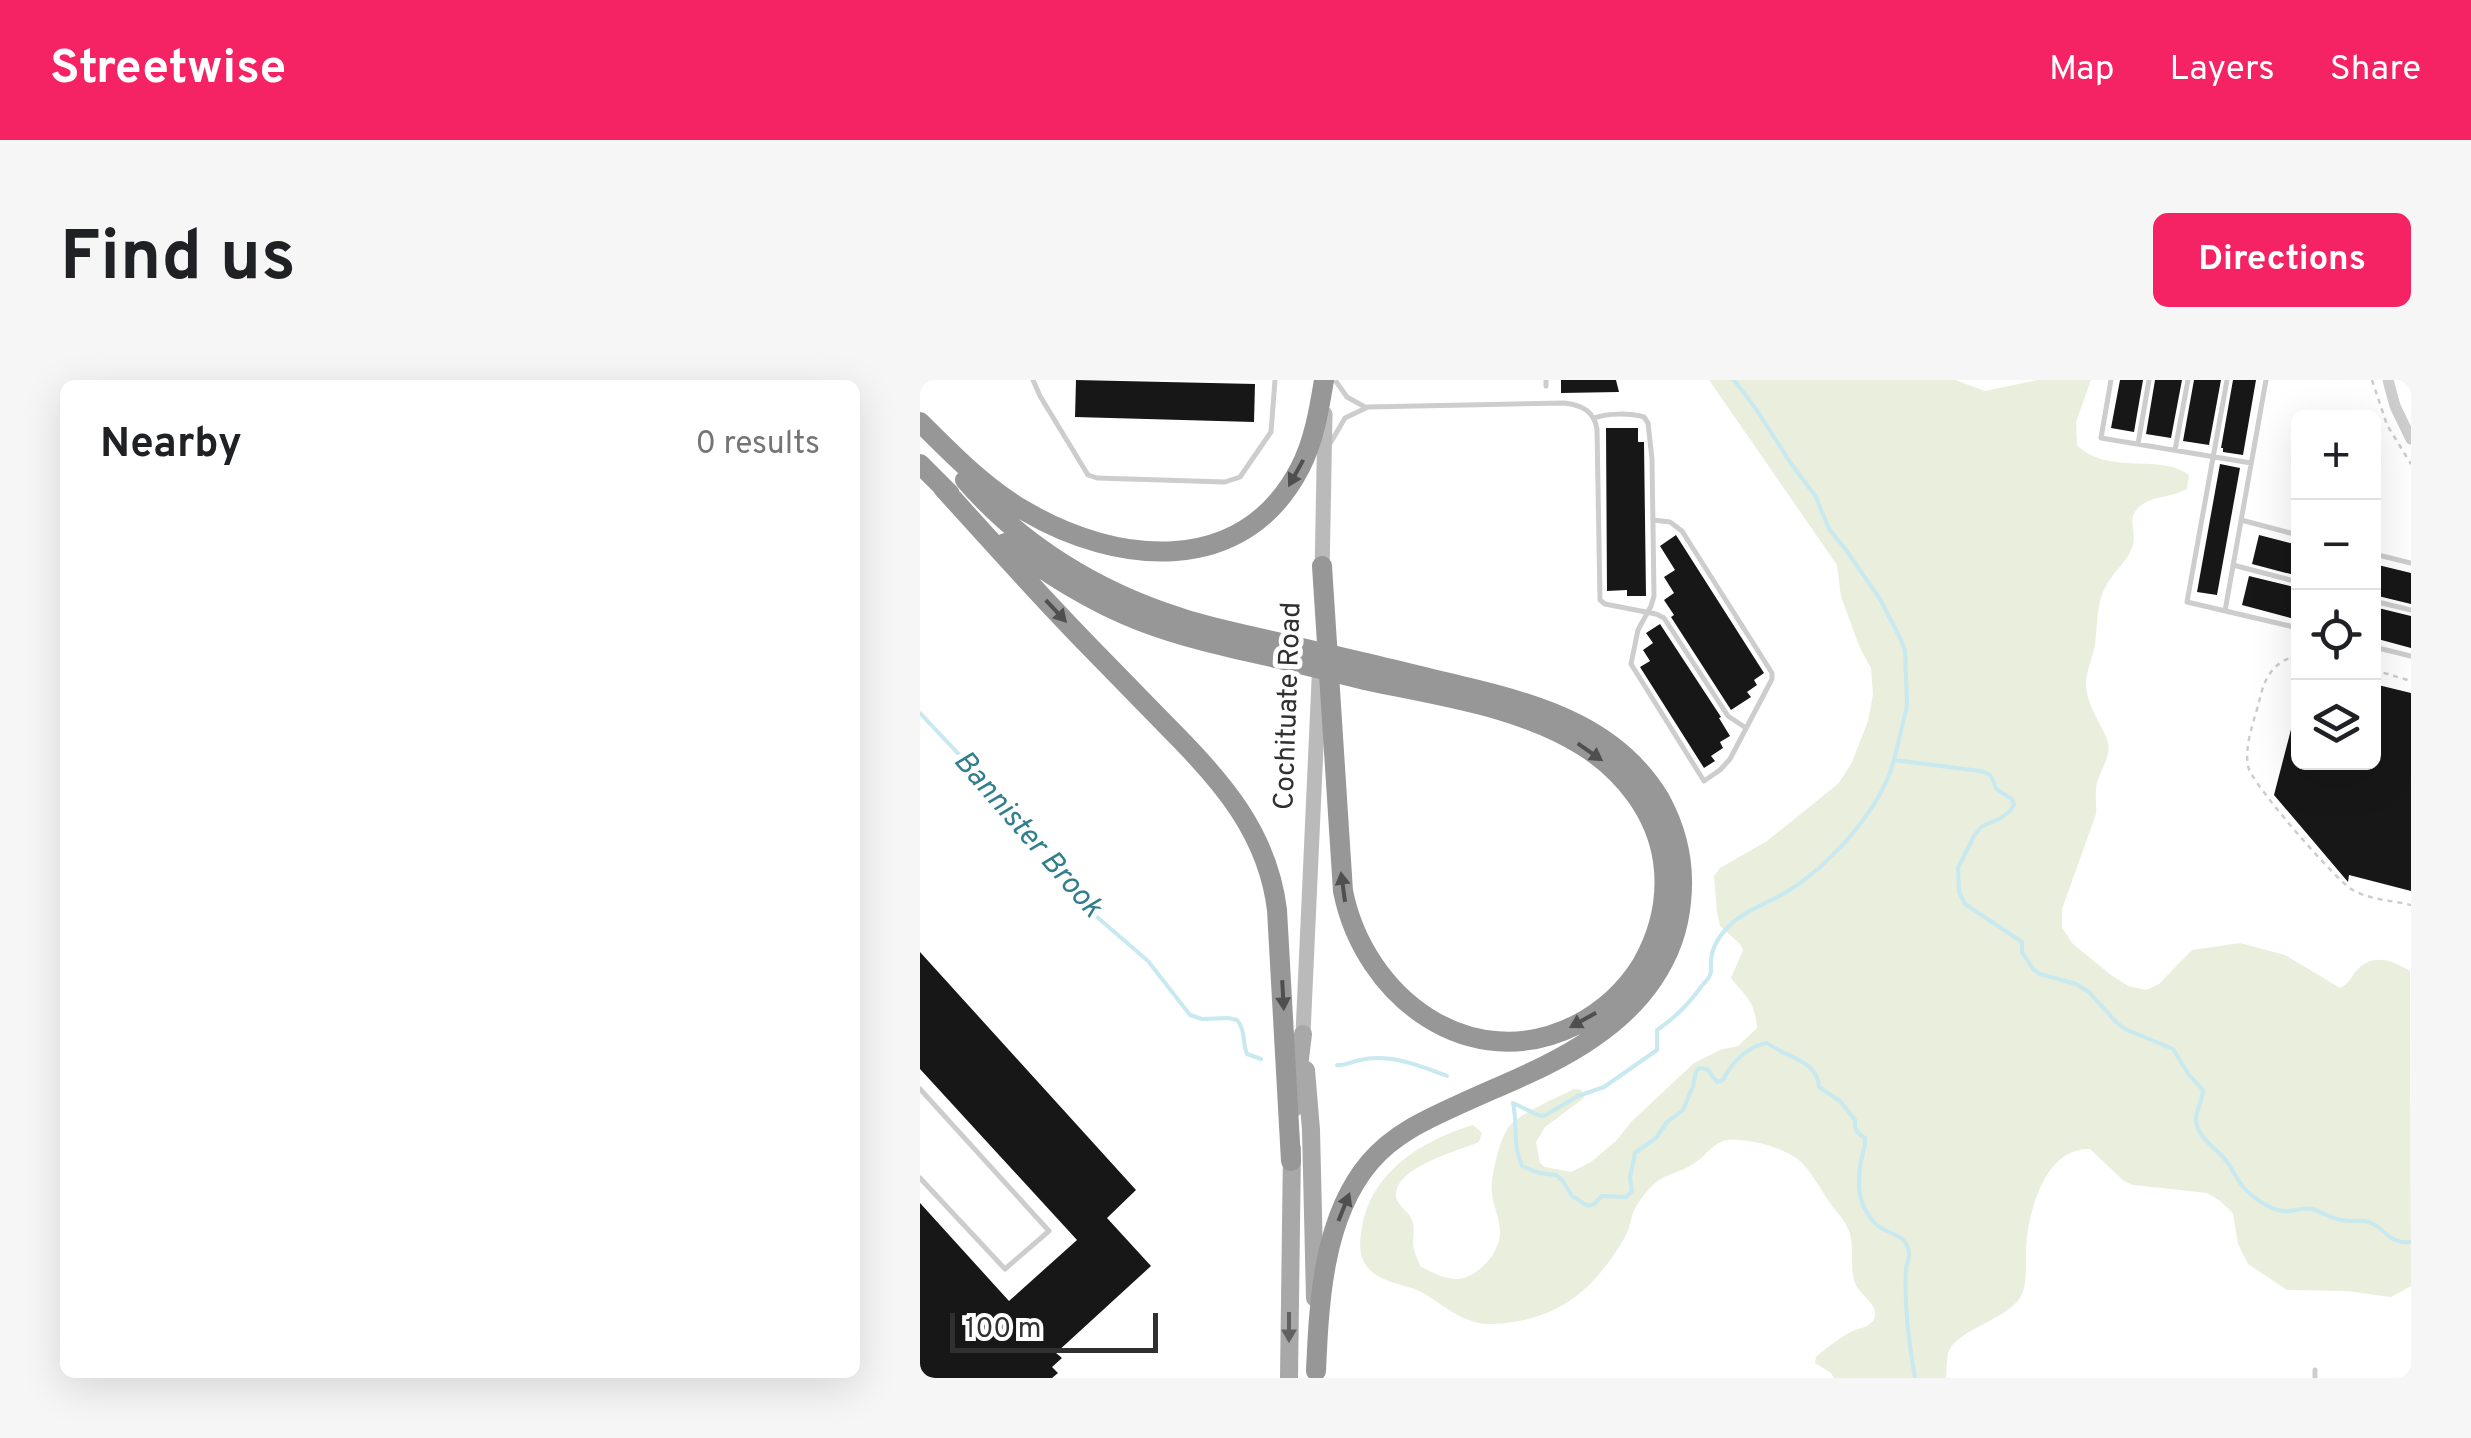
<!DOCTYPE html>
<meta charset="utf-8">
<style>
:root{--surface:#fff;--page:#f6f6f6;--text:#202124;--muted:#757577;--line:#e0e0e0;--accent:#f52364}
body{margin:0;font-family:Overpass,sans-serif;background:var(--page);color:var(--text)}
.controls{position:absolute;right:30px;top:30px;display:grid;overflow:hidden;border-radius:15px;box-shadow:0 10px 40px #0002}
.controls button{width:90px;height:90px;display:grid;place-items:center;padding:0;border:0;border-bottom:2px solid var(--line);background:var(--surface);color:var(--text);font:50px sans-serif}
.scale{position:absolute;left:30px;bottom:25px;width:208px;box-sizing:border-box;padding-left:10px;border:5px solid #303030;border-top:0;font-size:28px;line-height:35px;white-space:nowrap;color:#303030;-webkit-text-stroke:8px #fff;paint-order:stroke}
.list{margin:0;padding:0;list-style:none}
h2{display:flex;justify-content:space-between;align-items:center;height:130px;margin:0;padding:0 40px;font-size:42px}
h2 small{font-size:32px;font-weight:400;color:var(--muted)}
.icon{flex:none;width:55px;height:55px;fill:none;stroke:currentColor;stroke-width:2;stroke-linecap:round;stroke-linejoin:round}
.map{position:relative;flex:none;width:1491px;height:998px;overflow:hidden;border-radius:15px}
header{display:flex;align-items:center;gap:60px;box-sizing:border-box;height:140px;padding:0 50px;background:var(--accent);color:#fff}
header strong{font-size:48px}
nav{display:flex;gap:55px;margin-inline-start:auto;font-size:35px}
.intro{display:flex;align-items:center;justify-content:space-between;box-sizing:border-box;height:240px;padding:0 60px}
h1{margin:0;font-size:70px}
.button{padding:25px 45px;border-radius:15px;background:var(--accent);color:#fff;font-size:35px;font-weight:700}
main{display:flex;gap:60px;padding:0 60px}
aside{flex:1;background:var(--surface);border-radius:15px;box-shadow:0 10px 40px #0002}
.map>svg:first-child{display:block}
.green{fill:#eaeedc}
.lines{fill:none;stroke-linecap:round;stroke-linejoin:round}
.stream{stroke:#c7e9ef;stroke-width:4}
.building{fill:#171717}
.path{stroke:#cdcdcd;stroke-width:2.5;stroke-dasharray:5 5;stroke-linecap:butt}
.lane{stroke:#cdcdcd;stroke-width:5}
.street{stroke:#cdcdcd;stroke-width:11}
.secondary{stroke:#bababa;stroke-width:15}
.primary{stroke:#a8a8a8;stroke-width:18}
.highway{stroke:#979797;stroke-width:20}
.highway-bridge{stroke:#979797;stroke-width:20}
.oneway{fill:#4f4f4f}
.oneway2{fill:#606060}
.labels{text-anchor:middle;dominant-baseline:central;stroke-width:10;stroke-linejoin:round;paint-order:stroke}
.street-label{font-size:28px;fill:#303030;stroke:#fff}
.water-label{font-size:30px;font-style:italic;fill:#317e8c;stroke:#fff}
</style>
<header>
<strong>Streetwise</strong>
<nav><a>Map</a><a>Layers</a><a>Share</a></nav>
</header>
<div class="intro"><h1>Find us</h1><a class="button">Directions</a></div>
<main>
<aside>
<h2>Nearby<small>0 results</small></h2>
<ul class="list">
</ul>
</aside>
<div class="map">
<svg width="1491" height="998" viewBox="0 0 1491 998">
<rect width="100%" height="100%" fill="#fff"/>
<path class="green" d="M789,0H1035L1065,11L1118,0H1171L1156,42L1157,65C1188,96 1241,73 1269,95L1267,109C1253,117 1237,115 1223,124C1204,137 1217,149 1213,165C1208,181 1195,190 1187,204C1176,222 1178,244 1175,264C1173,277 1167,289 1166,302C1166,324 1179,340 1187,359C1194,377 1176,393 1176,411C1175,419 1177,426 1176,434L1142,529V548L1153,564L1191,595L1208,606L1226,610L1239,604L1272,570L1320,563L1365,575L1420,608C1430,603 1430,598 1437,590C1453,573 1472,580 1490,591L1491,906L1471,917L1427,911L1367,910L1328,884L1318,864L1313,833L1300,821L1287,813L1213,805L1204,801L1170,769C1125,767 1108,832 1106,868C1105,883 1108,900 1102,914C1091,940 1033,949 1028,975C1026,982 1027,991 1026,998H914L911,993L895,983L896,977C904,970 923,955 933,951C936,949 944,948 947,946C952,943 955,940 955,934C956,923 939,914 935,903C929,887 935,868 929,851C924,838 915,831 908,820C900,808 892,793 882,783C868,768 823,756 803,761C791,765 784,778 773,784C760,793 745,793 733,805C725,813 715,825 712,836C710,843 709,850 705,857C673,912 637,941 572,944C545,945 526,927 505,914C486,903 458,904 445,884C438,872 440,859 442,847C452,791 503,760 553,745L562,753L559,762C538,771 478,786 476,814C475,825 489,831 492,840C495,847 493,856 493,864C494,872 497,878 500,886C512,893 530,902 544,898C562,892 580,872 580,852C580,840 574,827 572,815C570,799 579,761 588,748C599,733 637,718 654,709L661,710L664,718L625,747L616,762L620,783L625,787L651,792L671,782L697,760L711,742L774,683L800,670L818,666L837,648C835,621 826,617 811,598L823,570L820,564L800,546L797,532L794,496L800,488L847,461L919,403L932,382L948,341L953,314L951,288L940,268L921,217L917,185Z"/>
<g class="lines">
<path class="stream" d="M814,0L836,29L870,82L896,117L909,149L926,170L960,219L979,256L985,270L987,326L974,380
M0,333L82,420L108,457L135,477L144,505L155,518L228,581L270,635L282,639L308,638L317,640C326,651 322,662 327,674L341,679
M417,685C427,686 430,682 440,680C469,673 501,686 527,696
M593,723L618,735L624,736L658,716L684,707L737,670V650C755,638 768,625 781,607C785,601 787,602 790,595C793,586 790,589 791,580C792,567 800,555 809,546C825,530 849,523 868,511C911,484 961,429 974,380L1060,391C1073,394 1072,398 1076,409L1092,419L1094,425L1090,431L1081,438L1061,447L1054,456L1038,488L1039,512L1045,524L1102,562V572L1113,589L1120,594L1156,604L1169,612L1196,642L1205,649L1253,669L1269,695L1283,710C1283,720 1276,730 1276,739C1276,755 1292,766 1302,776C1313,787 1317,803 1329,813C1339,822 1356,833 1370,831C1378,830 1384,827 1392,829C1402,832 1410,838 1421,840C1429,842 1436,840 1444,841C1464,844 1467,865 1491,862
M593,723C598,745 592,764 602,786L619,793L636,795L642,800L652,816L668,826L674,824L682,816L706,817L712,811L710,798L715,773L736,758L747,742L763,730L773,706L776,692L779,688L787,689L797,702L803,700C811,683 828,666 847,663C865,677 898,680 899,707L920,721L935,740C934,750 937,753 945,758C946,767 943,772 941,781C939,790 938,810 941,819C943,828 950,839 957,845C968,855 989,854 989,875C989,880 986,885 986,890C984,927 989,962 995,998"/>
</g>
<path class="building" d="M156,0L335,4L334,42L155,37Z
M641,0H696L699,12L641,13Z
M1200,0H1223L1214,52L1191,48Z
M1235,0H1262L1251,58L1226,54Z
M1274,0H1301L1289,65L1263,61Z
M1313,0H1336L1323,75L1303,72V68H1301Z
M686,48H718V62H724L726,216H707V210L687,211Z
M1300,84L1320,88L1297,215L1277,212Z
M756,155L844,293L834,300L837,305L827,312L831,317L811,330L751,237L754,235L744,220L754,213L744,197L755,190L740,166Z
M1339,155L1378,165V196L1332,184Z
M1454,184L1491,193V224L1454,215Z
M1329,196L1378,208V240L1322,225Z
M1454,227L1491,236V268L1454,258Z
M740,244L801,337L799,338L810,356L800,362L803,368L791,376L795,381L784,388L720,287L730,281L723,270L733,263L726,253Z
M1454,304L1491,313V511L1429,495L1428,502L1354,415L1375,334H1378V382H1454Z
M0,572L216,810L187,838L231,886L136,973L142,978L132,987L138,993L132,998H0V823L89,921L157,860L0,689Z"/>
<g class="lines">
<path class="path" d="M1452,0L1467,45L1491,84
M1378,276C1355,280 1345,296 1340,318C1335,339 1324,364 1328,386C1330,402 1415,499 1431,509C1449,520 1471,520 1491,525
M1454,290L1491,301"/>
<path class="lane" d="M113,0L120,16L168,95L177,98L305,102L320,97L351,52L355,0
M415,0L427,17L445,27
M626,0V6
M1191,0L1181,58L1331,83
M1307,0L1267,222L1378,248
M674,38C689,33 710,33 724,37L728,43L732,79L734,216L731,226L718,250L711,284L784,401L800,390L810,379L852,299V293L762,151L750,142L733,140
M411,62L425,38L448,27L644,23C662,25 674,31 677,49L680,220L685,224L736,234L744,238L808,336L826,348
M1218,64L1229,0
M1255,70L1268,0
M1321,140L1378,155
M1454,174L1491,183
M1313,185L1378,202
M1454,221L1491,230
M1305,231L1346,0
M1454,267L1491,276
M0,709L129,851L85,889L0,798
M1395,998V990"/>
<path class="street" d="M1468,0L1475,26L1491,59"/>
<path class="secondary" d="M402,196L405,34
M383,654L400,279"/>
<path class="primary" d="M386,690L391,750L395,918
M374,728L383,654
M369,998L372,769"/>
<path class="highway" d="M0,42C32,74 65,108 105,131C197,185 323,198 380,88C394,61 399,30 404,0
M0,84L30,114
M45,100C101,165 177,211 258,237C290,248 324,254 356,262
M23,108C71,161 119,215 169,266C196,294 223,321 250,349C302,401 348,454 357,530L371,781
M85,163C128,194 171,222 220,241C264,258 311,268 356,278
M402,186L423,511C444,617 550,698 656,645C683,631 706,610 722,584C740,552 748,517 743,481C736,433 704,392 663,366C599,326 518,316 445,300
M396,991C399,922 403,837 450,782C474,754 505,740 538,725C583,704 633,686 674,657C721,625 756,579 761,522C765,486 757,450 740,419C698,349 624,326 550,308C515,300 481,291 446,283"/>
<path class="highway-bridge" d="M356,262L446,283
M356,278L445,300"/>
</g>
<defs><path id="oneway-solid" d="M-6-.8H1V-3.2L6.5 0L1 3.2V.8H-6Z" transform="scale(2.5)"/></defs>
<g class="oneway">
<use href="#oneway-solid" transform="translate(376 93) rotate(119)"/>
<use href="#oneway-solid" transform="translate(136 231) rotate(47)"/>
<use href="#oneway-solid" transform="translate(670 372) rotate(35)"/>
<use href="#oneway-solid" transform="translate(423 507) rotate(-98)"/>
<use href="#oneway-solid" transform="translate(363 615) rotate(87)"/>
<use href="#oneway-solid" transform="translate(663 640) rotate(151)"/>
<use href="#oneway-solid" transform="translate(424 827) rotate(-68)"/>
</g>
<use class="oneway2" href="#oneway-solid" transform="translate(369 947) rotate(90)"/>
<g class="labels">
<g class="street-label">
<text transform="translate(369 326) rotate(-88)">Cochituate Road</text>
</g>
<g class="water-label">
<text transform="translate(107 455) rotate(49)">Bannister Brook</text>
</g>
</g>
</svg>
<div class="controls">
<button>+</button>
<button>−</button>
<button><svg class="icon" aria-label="locate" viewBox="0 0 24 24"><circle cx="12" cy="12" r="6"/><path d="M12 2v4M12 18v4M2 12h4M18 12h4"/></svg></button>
<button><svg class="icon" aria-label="layers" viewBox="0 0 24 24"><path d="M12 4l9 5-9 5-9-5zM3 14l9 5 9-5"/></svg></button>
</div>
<div class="scale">100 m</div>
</div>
</main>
